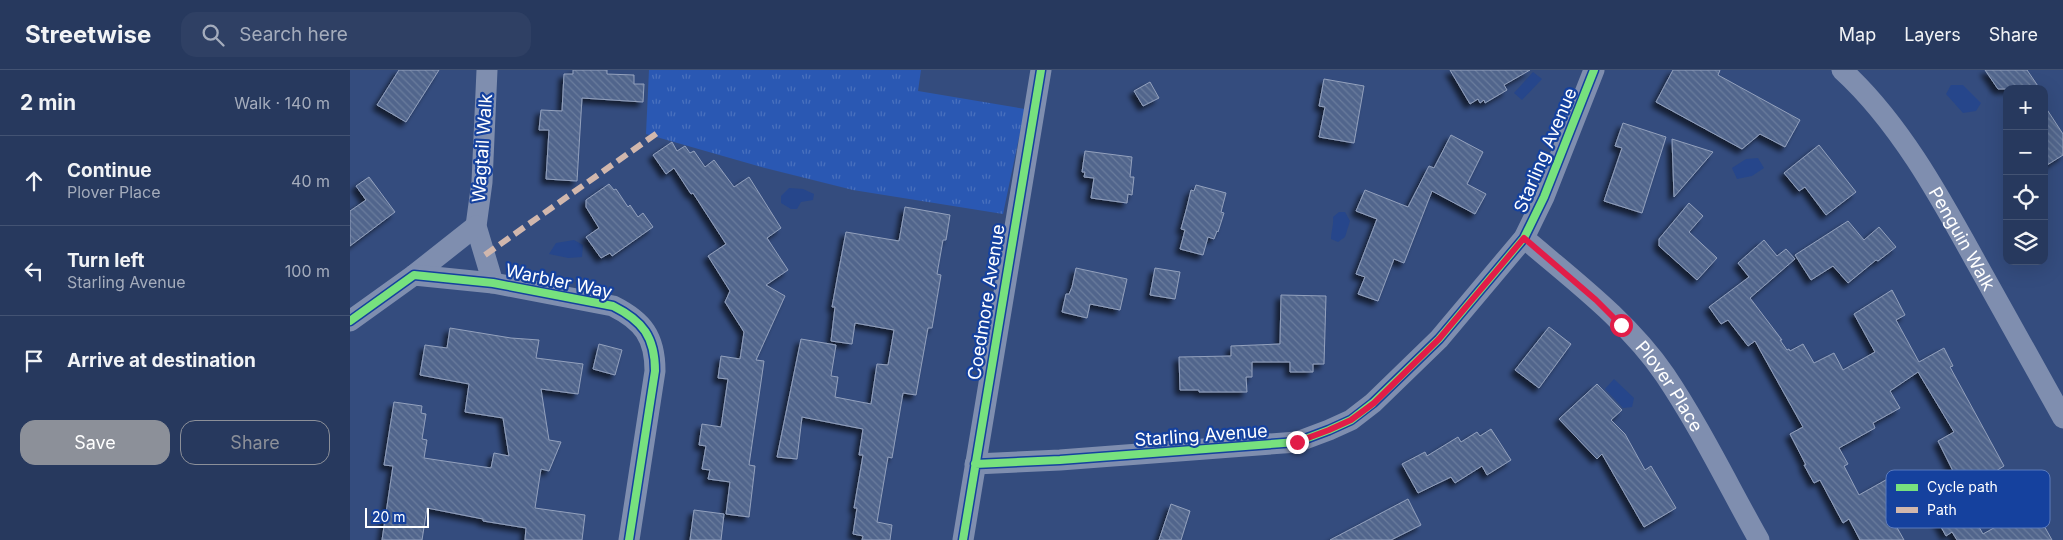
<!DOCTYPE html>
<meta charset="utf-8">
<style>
:root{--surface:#27395e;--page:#2f4064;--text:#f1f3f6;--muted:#a4acbc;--line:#435373;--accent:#8c9099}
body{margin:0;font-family:Inter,sans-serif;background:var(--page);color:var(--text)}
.controls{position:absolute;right:15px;top:15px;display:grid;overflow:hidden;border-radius:10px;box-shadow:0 5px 20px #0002}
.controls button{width:45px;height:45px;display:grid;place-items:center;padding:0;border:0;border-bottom:1px solid var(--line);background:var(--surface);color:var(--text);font:25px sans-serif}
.scale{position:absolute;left:15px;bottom:12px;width:64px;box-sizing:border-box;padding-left:5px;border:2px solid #fff;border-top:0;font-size:14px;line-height:18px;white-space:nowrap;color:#fff;-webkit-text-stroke:4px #15419e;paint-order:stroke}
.stop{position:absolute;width:15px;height:15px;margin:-11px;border:4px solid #e11d48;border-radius:50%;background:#fff}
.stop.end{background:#e11d48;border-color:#fff;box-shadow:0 1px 5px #0008}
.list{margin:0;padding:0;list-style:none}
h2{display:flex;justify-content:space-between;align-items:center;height:65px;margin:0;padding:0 20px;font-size:21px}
h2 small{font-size:16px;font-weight:400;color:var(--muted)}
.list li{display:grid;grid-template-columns:32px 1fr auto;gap:15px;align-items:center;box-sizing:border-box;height:90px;padding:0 20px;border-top:1px solid var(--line)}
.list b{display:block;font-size:19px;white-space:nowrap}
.list p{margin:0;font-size:16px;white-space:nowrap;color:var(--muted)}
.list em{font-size:16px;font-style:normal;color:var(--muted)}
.actions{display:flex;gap:10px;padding:15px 20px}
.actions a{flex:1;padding:11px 0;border:1px solid var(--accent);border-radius:15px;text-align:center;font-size:18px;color:var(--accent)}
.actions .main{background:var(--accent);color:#fff}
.icon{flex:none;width:28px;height:28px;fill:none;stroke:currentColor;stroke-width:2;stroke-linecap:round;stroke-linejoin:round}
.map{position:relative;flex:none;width:1713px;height:470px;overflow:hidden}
header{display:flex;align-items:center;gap:30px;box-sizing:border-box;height:70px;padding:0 25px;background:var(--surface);border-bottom:1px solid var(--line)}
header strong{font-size:24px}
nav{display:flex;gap:28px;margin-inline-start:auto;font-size:18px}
.search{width:350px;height:45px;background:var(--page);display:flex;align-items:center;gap:12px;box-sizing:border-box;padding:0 18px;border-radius:15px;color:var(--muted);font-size:19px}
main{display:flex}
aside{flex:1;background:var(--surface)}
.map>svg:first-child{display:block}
.park{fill:url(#park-tufts)}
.water{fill:#26468b}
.building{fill:url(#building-back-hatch);stroke:#93a1bd;filter:url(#shadow)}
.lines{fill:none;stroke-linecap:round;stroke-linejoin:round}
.minor{stroke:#7f8eaf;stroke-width:21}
.quiet{stroke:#d1b7ad;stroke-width:6;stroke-dasharray:12 6;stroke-linecap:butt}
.cycleway-casing{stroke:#15419e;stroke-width:11}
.cycleway{stroke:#77e17e;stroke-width:8}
.route{stroke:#e11d48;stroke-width:6}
.labels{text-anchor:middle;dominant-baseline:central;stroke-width:4.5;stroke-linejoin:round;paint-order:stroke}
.street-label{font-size:18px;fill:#fff;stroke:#15419e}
.key{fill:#15419e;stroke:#5b7abb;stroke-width:1}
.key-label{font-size:14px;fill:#fff}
</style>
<header>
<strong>Streetwise</strong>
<div class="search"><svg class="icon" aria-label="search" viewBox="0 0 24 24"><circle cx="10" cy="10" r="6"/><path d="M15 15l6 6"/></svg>Search here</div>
<nav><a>Map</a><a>Layers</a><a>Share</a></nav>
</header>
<main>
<aside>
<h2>2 min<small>Walk · 140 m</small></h2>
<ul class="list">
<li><svg class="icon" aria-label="ahead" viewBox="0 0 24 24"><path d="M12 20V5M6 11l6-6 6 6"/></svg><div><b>Continue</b><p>Plover Place</p></div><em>40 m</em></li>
<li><svg class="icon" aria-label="left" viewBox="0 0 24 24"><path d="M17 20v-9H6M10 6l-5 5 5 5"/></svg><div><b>Turn left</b><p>Starling Avenue</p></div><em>100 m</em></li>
<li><svg class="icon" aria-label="arrive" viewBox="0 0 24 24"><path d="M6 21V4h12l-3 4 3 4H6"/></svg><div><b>Arrive at destination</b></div></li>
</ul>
<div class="actions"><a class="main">Save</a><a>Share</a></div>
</aside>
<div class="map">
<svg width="1713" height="470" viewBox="0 0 1713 470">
<defs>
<pattern id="park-tufts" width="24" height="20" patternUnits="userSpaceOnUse" patternTransform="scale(1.25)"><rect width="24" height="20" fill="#2a58b3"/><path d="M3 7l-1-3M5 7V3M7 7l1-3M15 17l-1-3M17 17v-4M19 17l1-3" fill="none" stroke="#4a71be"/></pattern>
<pattern id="building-back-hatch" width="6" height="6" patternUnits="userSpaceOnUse" patternTransform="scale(1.25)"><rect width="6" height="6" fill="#51658c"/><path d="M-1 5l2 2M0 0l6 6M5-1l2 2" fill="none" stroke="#6b7c9d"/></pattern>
<filter id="shadow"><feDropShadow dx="-4.5" dy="4.5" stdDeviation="2.5" flood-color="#0009"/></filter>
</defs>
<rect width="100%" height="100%" fill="#344c7e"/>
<path class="park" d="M299,0H571L568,21L675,39L653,144L503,120L415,98L296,64Z"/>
<path class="water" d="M1183,2L1192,9L1172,30L1164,23Z
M1601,15H1613L1631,33L1626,41L1613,43L1596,24Z
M1408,88L1414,98L1402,106L1387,109L1382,98L1396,89Z
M439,118L453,119L464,124L463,130L451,132L447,139H441L431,133V126Z
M989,142H995L1000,151L995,167L988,172L981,169C981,161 984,155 983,147Z
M224,170L233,175L232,187L218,188L199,184L206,173Z
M1264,309L1284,328L1282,337L1273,338L1255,319Z"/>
<path class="building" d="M49,0H89L56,52L27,35Z
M223,0H257V4L284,5V14H294L293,32L232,28L227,111L196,109L199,60H189L191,40L212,41L214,4H223Z
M1100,0H1180L1154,15L1157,20L1135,33L1134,30L1130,33L1128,29L1120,34Z
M1323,0H1370L1368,5L1450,50L1435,77L1410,64L1392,79L1306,32Z
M1635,0H1677L1690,19H1648Z
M974,9L1014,16L1004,73L969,67L975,37L969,36Z
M800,12L809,28L793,36L784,21Z
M1694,35L1713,64V85L1694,97Z
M1273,53L1316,67L1292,143L1254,131L1272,78L1265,76Z
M1101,65L1133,82L1117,114L1136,124L1125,144L1082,121L1054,193L1044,189L1028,231L1008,224L1015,207L1006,204L1027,149L1006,141L1015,120L1058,137L1079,96L1084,98Z
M1322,69L1363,82L1324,127Z
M322,72L327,81L335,76L340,83L344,81L355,97L364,90L384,117L399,107L431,158L417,168L438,200L416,215L435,226L406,290L414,291L399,395L405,396L399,447L376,444L380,412L358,409L360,400L352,399L356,376L349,375L352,354L371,357L378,309L368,308L371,286L390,289L394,262L375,232L380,221L358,186L376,174L343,123L341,124L324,98L316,104L303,85Z
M1469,75L1506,122L1476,145L1455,117L1449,121L1434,103Z
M735,81L782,87L780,107H784L782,125L778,124L777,133L741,128L744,108L734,107L735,102H732Z
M19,107L45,142L0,176V141L16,130L6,116Z
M259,114L264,120L266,119L278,137L280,135L288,147L293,143L303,157L262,186L260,183L251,188L236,167L249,158L236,137V130Z
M846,115L876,123L871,142L874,143L868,162L867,161L864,169L858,167L853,185L830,179L835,160L831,159L837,137L841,120L844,121Z
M1339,133L1353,146L1339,162L1367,188L1347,210L1309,176V169Z
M555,137L600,145L596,170H593L587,204L591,205L582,258H578L566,325L553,323L542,388L538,387L527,452L542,455L540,470H512L513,466L503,464L507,438H504L513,385H509L513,359L452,347L447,389L427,387L451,269L486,275L481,306L488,307L485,327L521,334L527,294L538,295L544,260L505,253L502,274L481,271L485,237H482L488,204L496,162L549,171Z
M1498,151L1514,170L1529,157L1546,177L1528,191L1526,190L1498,213L1483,196L1461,210L1445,185Z
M1414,170L1427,186L1436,179L1445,189L1400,228L1432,270H1430L1437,280L1439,279L1440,281L1453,274L1464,293L1484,283L1493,300L1525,282L1504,244L1542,220L1555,245L1546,250L1569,292L1594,278L1603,296L1600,297L1654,396L1646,401L1648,405L1614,423L1588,371L1604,362L1568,302L1540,321L1550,338L1523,353L1525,358L1489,378L1498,394L1494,396L1509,425L1550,402L1567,432L1541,447L1554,470H1510L1499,449L1493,453L1470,410L1464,413L1454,395H1456L1440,364L1453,357L1405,271L1398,276L1378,250L1371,254L1359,237L1399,207L1388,193Z
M726,198L777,209L770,240L740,234L737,248L712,242L716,224H719L722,217Z
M805,198L830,202L825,229L800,225Z
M931,225L976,226L974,294H963V302H940V292H902V307H896L897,322H849V320H830L829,287L881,286V276L930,274Z
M1199,257L1221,274L1189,318L1165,300Z
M100,258L161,268L189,270L186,288L233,294L228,324L191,319L199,370L211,372L199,401L191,399L185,438L235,445L232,470H175L176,458L133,451V449L77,438L72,470H32L43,396L34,395L44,332L72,336L71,343L76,344L72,369L77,370L74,388L141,398L144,383L159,386L153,348L115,342L119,314L70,305L75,275L97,278Z
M249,274L272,280L265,305L243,299Z
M1247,314L1272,340L1261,350L1275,364L1295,400L1301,396L1326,438L1294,457L1252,384L1247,389L1209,349Z
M1141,359L1161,390L1137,405L1132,396L1105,413L1101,407L1068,423L1052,394L1075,382L1077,386L1108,367L1111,372L1127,362L1130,366Z
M1604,413L1633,464L1683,436L1702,470H1607L1602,462L1596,466L1576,430Z
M1058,429L1071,455L1041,470H980Z
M821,434L840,441L831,470H809Z
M344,440L374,444L371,470H340Z"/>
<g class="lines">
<g class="minor">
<path d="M137,0L132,112L126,156L143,213"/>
<path id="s1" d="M1492,0C1549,52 1589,125 1626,192C1655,244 1684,296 1713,348"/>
<path id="s2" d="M1174,168C1223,210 1278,251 1315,305C1350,357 1378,415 1409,470"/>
<path d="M64,205L126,156"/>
<path d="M0,251L64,205L143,213L263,236C293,251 305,267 305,301L279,470"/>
<path d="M625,394L710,390L947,372L979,360L1001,350L1023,333L1089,269L1174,168L1194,127L1244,0"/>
<path d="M613,470L691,0"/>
</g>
<path class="quiet" d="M135,185L310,61"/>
<defs>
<path id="cycleway" d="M0,251L64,205L143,213L263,236C293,251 305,267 305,301L279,470
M625,394L710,390L947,372L979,360L1001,350L1023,333L1089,269L1174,168L1194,127L1244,0
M613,470L691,0"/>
</defs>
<use href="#cycleway" class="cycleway-casing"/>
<use href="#cycleway" class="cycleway"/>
</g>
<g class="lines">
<path class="route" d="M947,372L979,360L1001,350L1024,333L1089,269L1174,168L1246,230L1271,255"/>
</g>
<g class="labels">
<g class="street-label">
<text transform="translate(132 78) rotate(-86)">Wagtail Walk</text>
<text transform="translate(1195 80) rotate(-67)">Starling Avenue</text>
<text stroke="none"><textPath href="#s1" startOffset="208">Penguin Walk</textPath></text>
<text transform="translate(209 211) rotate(12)">Warbler Way</text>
<text transform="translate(636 232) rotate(-81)">Coedmore Avenue</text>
<text stroke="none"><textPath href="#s2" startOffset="209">Plover Place</textPath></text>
<text transform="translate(851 365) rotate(-4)">Starling Avenue</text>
</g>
</g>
<rect x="1536" y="400" width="164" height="58" rx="8" class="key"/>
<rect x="1546" y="414" width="22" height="7" fill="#77e17e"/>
<rect x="1546" y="437" width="22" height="6" fill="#d1b7ad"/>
<g class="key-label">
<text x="1577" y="422">Cycle path</text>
<text x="1577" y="445">Path</text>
</g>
</svg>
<div class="controls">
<button>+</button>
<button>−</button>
<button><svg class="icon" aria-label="locate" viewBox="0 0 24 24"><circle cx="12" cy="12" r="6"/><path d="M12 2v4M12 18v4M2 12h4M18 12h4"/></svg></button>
<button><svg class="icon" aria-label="layers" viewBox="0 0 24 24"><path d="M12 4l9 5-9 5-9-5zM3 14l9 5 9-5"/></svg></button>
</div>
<div class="scale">20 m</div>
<div class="stop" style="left:1271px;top:255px"></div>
<div class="stop end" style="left:947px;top:372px"></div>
</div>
</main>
